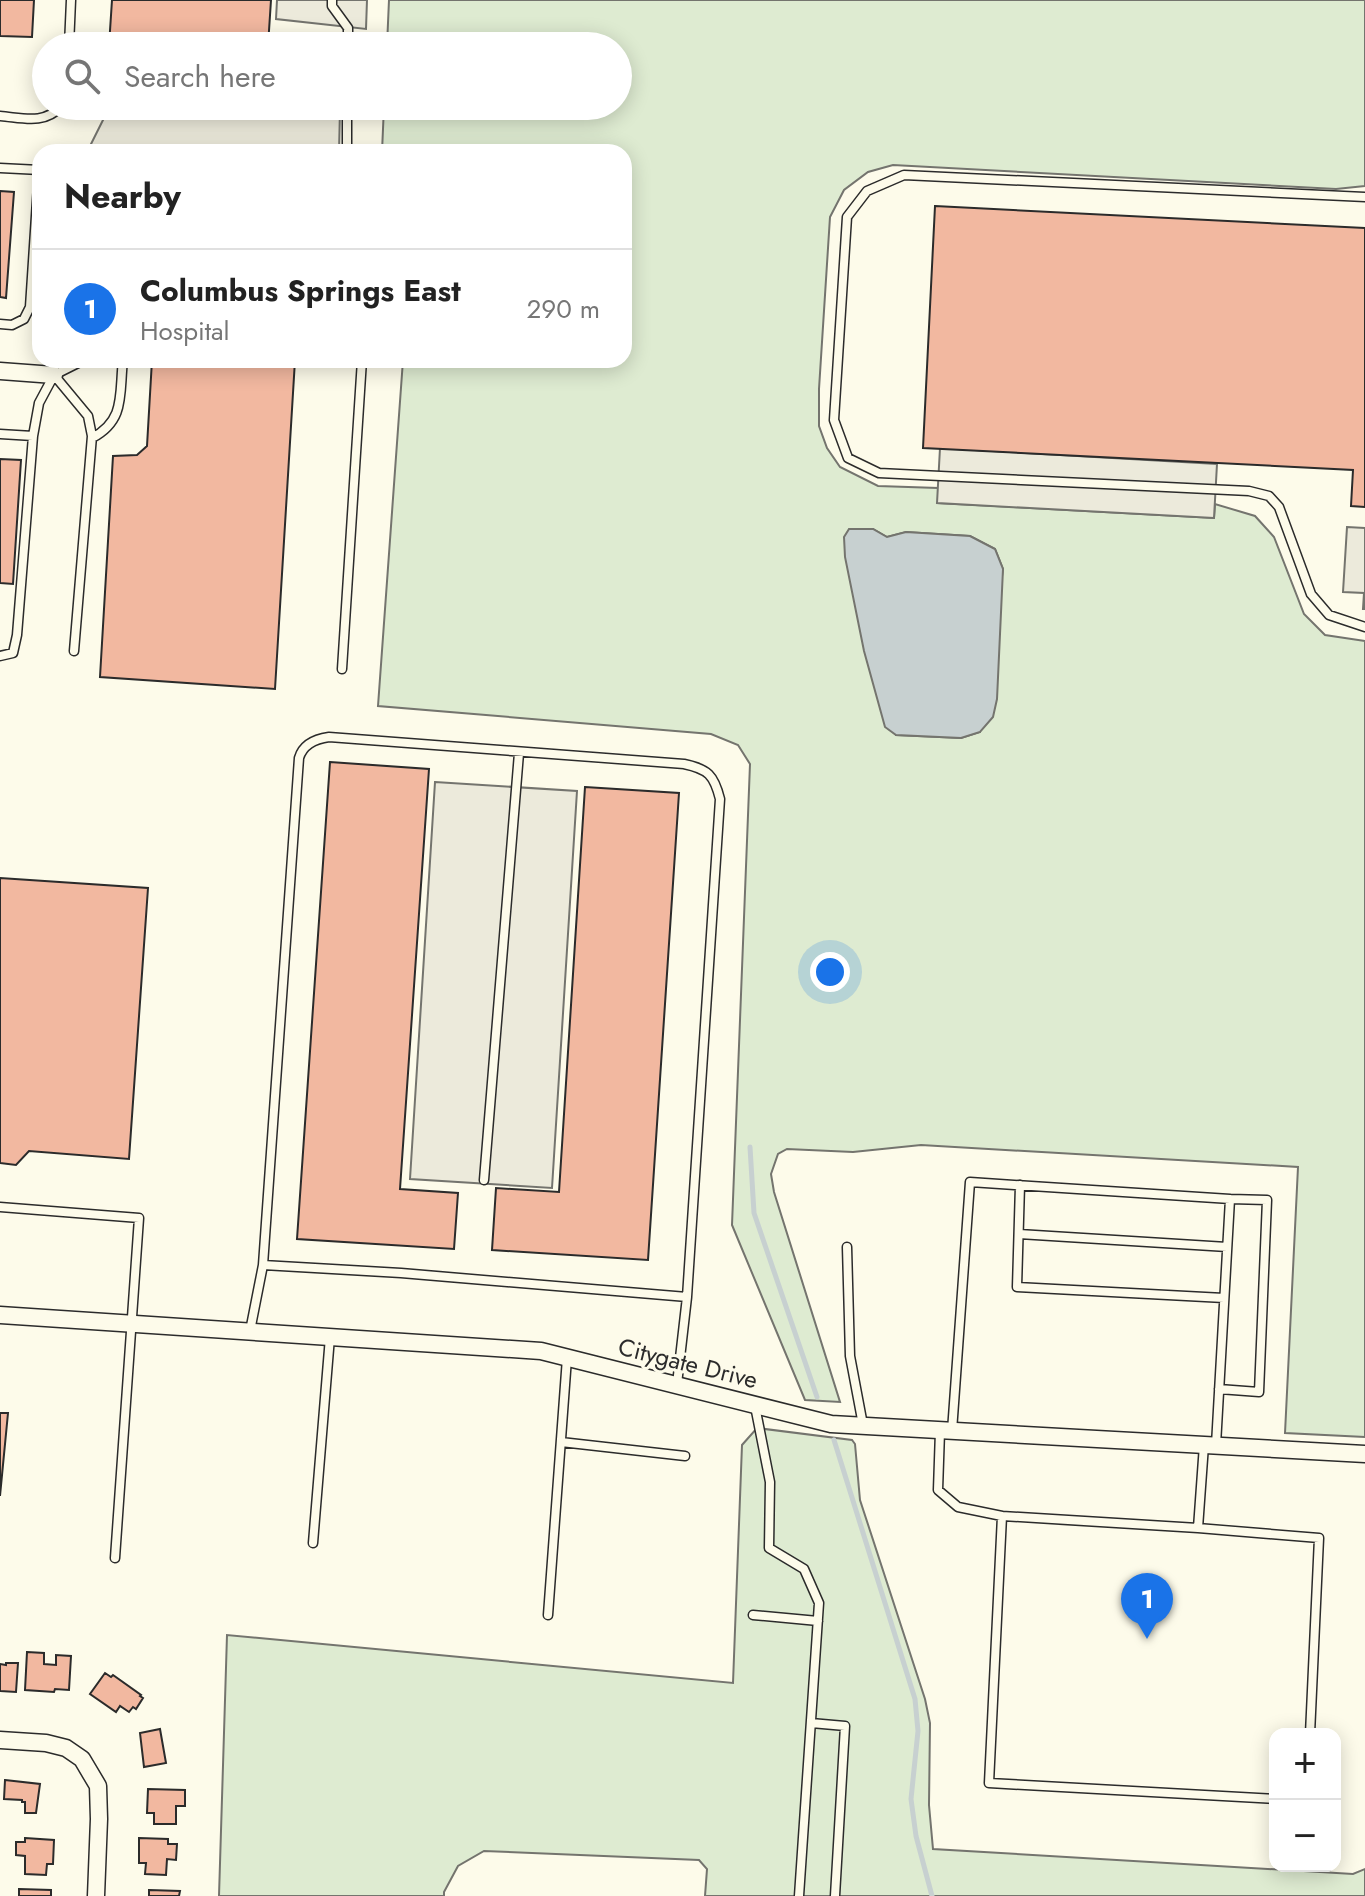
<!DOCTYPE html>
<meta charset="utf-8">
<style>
:root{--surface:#fff;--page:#f6f6f6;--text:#222;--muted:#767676;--line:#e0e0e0;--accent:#1a73e8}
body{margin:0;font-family:Jost,sans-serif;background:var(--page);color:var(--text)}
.controls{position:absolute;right:24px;bottom:24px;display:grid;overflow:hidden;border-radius:16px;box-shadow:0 4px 20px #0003}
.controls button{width:72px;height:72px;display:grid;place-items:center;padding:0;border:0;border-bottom:2px solid var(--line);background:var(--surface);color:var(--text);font:40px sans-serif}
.you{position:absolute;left:830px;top:972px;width:28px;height:28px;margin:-20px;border:6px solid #fff;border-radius:50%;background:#1a73e8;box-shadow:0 0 0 12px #1a73e833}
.badge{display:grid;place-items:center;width:52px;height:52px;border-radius:50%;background:var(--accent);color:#fff;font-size:26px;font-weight:700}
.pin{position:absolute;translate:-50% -66px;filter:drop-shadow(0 2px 4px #0008)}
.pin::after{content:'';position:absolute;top:42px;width:28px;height:24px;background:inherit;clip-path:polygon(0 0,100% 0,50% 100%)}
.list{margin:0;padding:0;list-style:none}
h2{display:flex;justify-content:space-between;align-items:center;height:104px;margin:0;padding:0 32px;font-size:34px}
h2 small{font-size:26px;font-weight:400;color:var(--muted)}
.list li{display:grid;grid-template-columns:52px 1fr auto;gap:24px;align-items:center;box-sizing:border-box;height:120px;padding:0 32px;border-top:2px solid var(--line)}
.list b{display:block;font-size:30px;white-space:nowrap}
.list p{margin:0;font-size:26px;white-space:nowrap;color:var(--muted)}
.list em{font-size:26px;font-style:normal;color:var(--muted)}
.icon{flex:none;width:44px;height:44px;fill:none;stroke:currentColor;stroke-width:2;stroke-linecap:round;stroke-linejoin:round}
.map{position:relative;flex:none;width:1365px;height:1896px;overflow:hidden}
.search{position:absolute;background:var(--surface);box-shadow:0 4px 20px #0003;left:32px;top:32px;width:600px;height:88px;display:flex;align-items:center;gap:20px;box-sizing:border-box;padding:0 28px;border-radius:44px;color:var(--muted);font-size:30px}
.panel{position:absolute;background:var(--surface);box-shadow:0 4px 20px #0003;left:32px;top:144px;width:600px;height:224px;border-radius:24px}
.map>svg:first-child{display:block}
.green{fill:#deebd1;stroke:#74746e;stroke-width:2;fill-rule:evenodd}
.parking{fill:#eceadb;stroke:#74746e;stroke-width:2}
.water{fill:#c7d0d0;stroke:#74746e;stroke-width:2}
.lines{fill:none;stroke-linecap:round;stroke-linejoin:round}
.stream{stroke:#c7d0d0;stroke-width:5}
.building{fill:#f2b8a0;stroke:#2b2b2b;stroke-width:2}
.service-casing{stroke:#2b2b2b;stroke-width:11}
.minor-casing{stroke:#2b2b2b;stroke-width:19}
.service{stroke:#fdfbea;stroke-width:8}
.minor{stroke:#fdfbea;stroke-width:16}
.labels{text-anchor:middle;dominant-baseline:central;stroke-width:6;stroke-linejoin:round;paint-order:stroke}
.street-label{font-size:24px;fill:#2b2b2b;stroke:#fdfbea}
</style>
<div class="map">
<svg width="1365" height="1896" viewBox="0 0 1365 1896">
<rect width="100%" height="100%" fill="#fdfbea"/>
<path class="green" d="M389,0H1365V186L1336,189L893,165L868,172L844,190L830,217L819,389V426L827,448L840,467L878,486L938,488V503L1214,518L1215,504L1255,516L1274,537L1304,614L1325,635L1365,641V1437L1285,1433L1298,1167L921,1145L853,1152L787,1149L778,1154L771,1174L774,1192L840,1402L805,1400L732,1225L750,764L738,745L711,734L378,706L403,360H624V152H382L384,106H618V46H387ZM850,529H873L887,537L906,532L970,536L995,549L1003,569L980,732L961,738L896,735Z
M757,1428L852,1440L855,1444L860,1500L925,1699L930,1723L929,1805L933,1849L1353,1874L1365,1869V1896H705L707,1869L699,1860L484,1851L458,1866L444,1892V1896H219L227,1635L733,1683L742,1445Z"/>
<path class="parking" d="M277,0H367L366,29L276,19Z
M110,106H116L125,110L127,106H311L340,109L339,152H87Z
M940,448L1217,464L1214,518L937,503Z
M1347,527L1365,528V609H1363L1364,593L1343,592Z
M435,782L577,791L552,1188L410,1179Z"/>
<path class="water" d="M849,529H873L887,537L906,532L970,536L995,549L1003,569L997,699L993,717L980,732L961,738L896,735L885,727L864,651L845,557L844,537Z"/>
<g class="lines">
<path class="stream" d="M750,1147L754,1213L817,1397
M834,1440L915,1699L918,1731L911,1799L916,1836L932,1896"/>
</g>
<path class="building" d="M0,0H34L32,37L0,36Z
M112,0H271L268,46H109Z
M0,191L14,192L6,298L0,297Z
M935,206L1365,228V507L1351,506L1353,470L923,448Z
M152,360H295L275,689L100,677L113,456L137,455L147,446Z
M0,459L21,460L13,584L0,583Z
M330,762L429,769L400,1189L458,1193L454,1249L297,1239Z
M585,787L679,793L648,1260L492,1250L496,1188L559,1192Z
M0,878L148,888L129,1159L29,1151L16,1165L0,1163Z
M0,1413H8L0,1496Z
M27,1652L44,1653V1664L56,1665V1655L71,1656L69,1690L55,1689L54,1692L25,1690Z
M6,1663H18L16,1692L0,1691V1664L6,1665Z
M105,1673L111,1677L113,1675L141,1695L140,1696L143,1698L136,1709L133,1707L129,1712L120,1706L116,1712L90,1694Z
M160,1729L166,1763L144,1767L140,1733Z
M5,1780L40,1784L36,1813H25V1802H22V1800L4,1799Z
M148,1789L185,1790V1806H176V1824H154V1813H147Z
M25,1838L54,1840L53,1864H47L46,1875L25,1874V1856L16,1855V1842H25Z
M139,1838L168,1839V1844H177L176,1860L167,1859L166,1875L145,1874L146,1863H139Z
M19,1889L51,1890V1896H19Z
M149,1890L180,1891L179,1896H149Z"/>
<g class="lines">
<defs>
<path id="service" d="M332,0V6L348,28V46
M69,46L71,0
M0,116C24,118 43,125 62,106
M347,152V106
M0,168L40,170
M1365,197L904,175L867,191L847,217L834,420L848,458L879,473L1249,491L1269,496L1279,507L1311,594L1329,615L1365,627
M0,324L12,325L24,319L30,307L39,170
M54,375L88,416L92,436L74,651
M54,375L84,360
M0,434L33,436
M92,438C126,420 119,394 123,360
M0,656L13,653L17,635L33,436L39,403L54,375L53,360
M342,669L362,360
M484,1180L519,753
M1020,1185L1017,1287L1224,1298
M0,1207L139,1218L115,1558
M1019,1234L1227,1247
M847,1247L850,1356L863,1425
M263,1265L401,1273L687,1297
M250,1331L263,1265L299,758C303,744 315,739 329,737L684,764C708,769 714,775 720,799L687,1297L677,1384
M1219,1389L1259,1392L1267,1200L1230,1199
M755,1406L770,1482L769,1548L804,1569L819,1603L799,1896
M940,1431L938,1490L958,1507L1002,1516
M952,1431L970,1182L1230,1199L1216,1445
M561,1442L685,1456
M1198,1528L1204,1445
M313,1543L330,1337
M548,1615L567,1358
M753,1615L818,1621
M811,1723L845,1726L835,1896
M1275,1799L989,1783L1002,1516L1198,1528L1319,1538L1310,1734"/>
<path id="minor" d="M0,371L54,375
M0,1315L541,1351L831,1424L1365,1454
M0,1740L46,1743L66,1748L82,1759L98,1786L99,1819L96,1896"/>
</defs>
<use href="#service" class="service-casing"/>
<use href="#minor" class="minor-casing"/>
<use href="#service" class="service"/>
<use href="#minor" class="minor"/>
</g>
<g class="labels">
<g class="street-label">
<text transform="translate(688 1363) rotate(14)">Citygate Drive</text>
</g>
</g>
</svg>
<div class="controls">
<button>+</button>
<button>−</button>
</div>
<div class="you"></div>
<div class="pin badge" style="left:1147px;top:1639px">1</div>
<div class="search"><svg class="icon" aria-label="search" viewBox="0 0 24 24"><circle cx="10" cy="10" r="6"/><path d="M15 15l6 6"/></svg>Search here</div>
<section class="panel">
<h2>Nearby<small></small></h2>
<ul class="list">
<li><span class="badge">1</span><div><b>Columbus Springs East</b><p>Hospital</p></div><em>290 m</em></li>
</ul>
</section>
</div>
